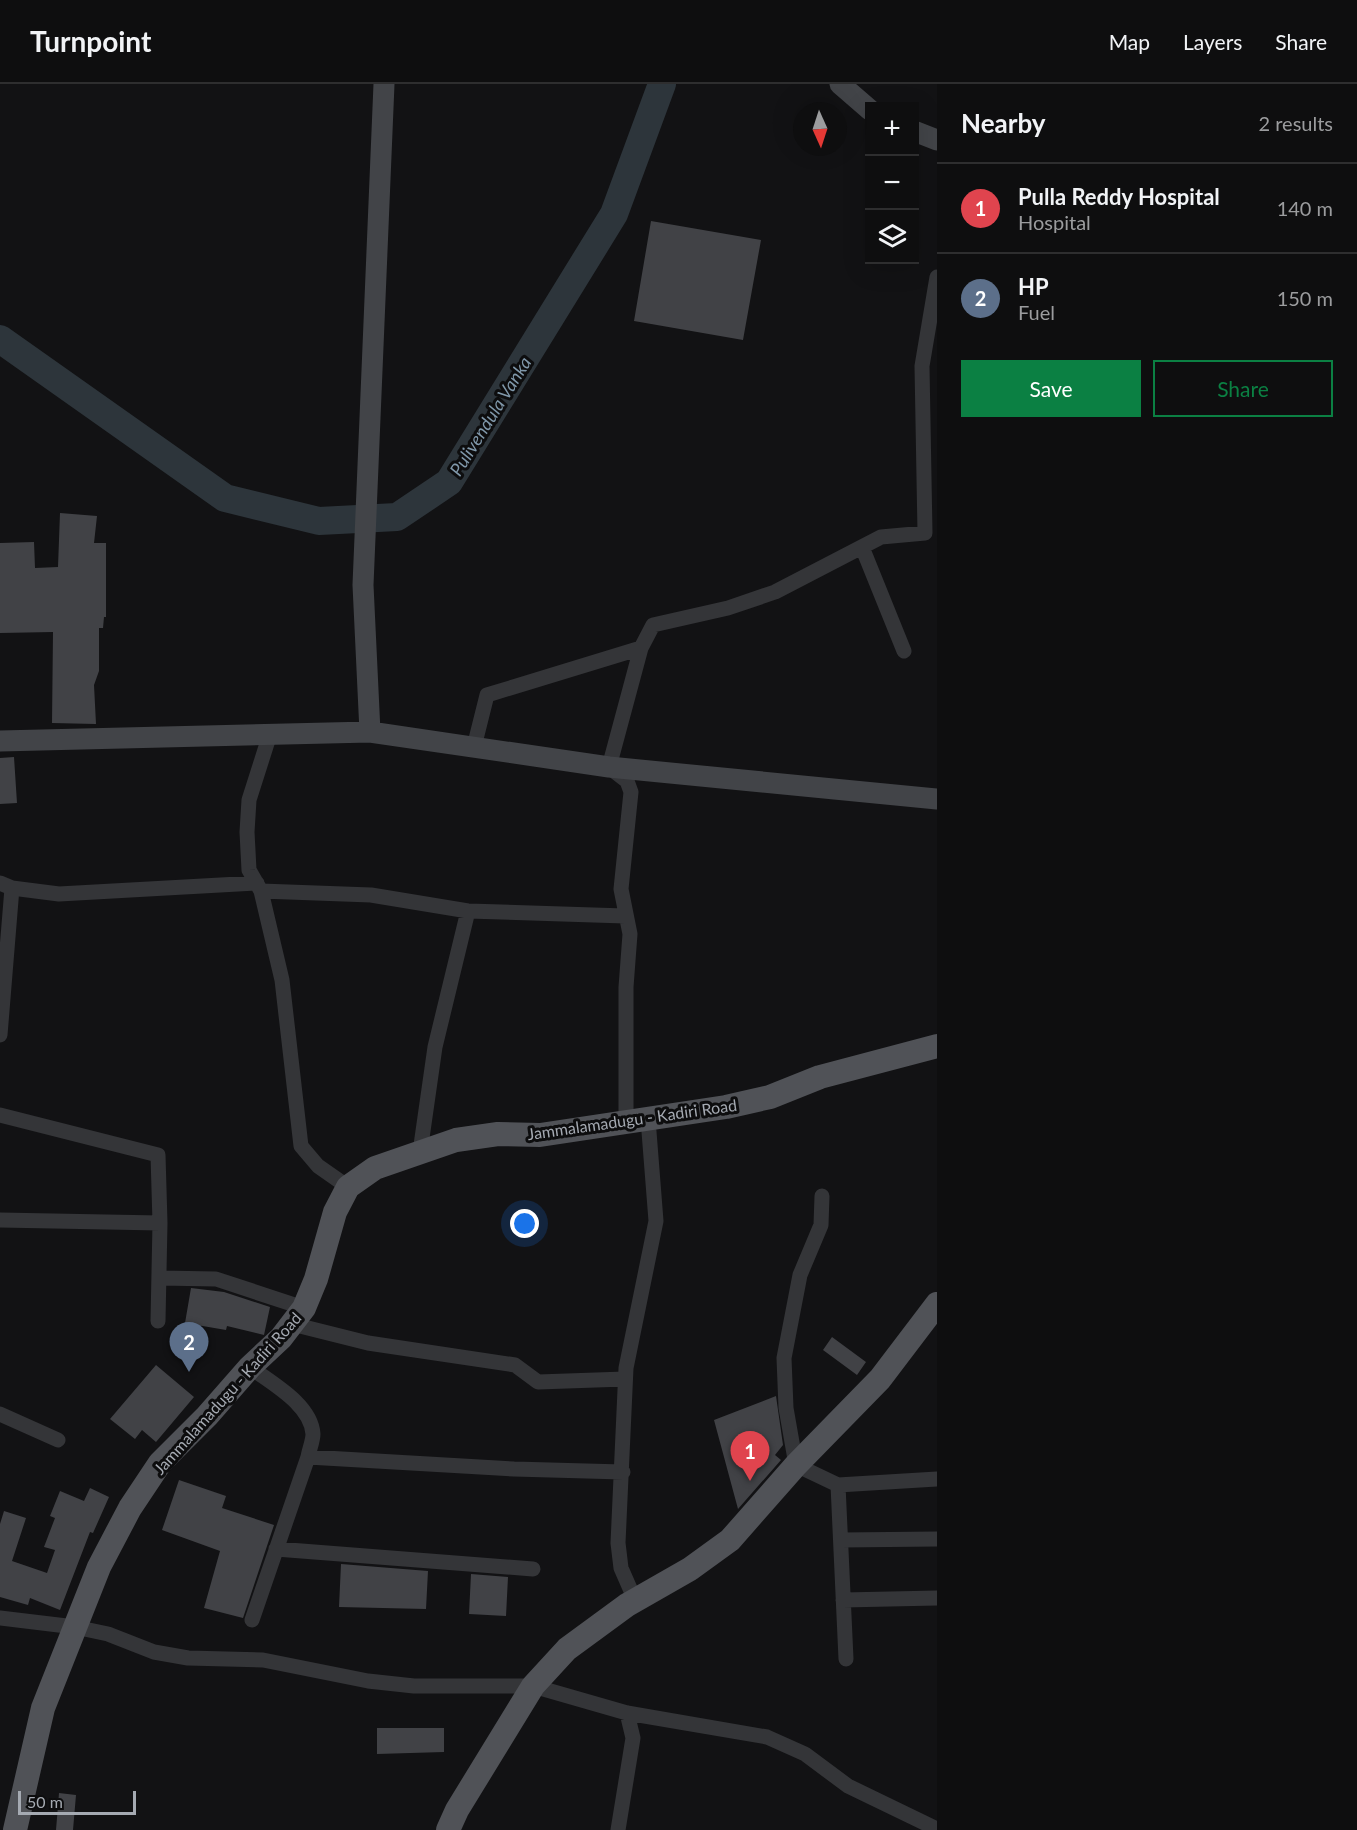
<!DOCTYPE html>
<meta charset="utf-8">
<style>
:root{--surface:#0e0e0f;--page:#171718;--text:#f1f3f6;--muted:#9b9c9e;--line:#2e2e2f;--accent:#0b8043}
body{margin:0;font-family:Lato,sans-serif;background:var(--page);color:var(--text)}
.controls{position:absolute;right:18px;top:18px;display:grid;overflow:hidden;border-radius:0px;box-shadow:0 6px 24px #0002}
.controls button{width:54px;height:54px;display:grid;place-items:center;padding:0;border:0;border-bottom:2px solid var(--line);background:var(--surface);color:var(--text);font:30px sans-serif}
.compass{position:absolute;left:793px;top:18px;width:54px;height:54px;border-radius:50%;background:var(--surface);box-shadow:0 6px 24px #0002;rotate:177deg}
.scale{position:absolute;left:18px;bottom:15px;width:118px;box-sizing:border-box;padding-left:6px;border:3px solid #a5aab2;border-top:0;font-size:16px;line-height:21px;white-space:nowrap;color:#a5aab2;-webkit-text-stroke:4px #0d0d0e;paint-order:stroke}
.you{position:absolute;left:525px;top:1140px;width:21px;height:21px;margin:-15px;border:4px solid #fff;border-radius:50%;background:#1a73e8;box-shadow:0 0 0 9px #1a73e833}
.badge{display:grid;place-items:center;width:39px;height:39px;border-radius:50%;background:var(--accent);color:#fff;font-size:20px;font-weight:700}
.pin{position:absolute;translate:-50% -50px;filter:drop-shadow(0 2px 3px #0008)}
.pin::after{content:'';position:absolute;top:32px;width:21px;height:18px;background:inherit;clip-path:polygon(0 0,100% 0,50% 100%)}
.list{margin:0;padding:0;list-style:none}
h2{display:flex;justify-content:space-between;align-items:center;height:78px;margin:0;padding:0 24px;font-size:26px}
h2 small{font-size:20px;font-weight:400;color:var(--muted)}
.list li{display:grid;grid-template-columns:39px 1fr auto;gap:18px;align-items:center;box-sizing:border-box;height:90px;padding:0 24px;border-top:2px solid var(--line)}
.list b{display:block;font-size:22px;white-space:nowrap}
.list p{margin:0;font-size:20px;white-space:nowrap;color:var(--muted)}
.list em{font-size:20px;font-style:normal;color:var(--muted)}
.actions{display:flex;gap:12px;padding:18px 24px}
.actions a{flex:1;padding:14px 0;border:2px solid var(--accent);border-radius:0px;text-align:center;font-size:21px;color:var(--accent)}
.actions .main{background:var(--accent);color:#fff}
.icon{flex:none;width:33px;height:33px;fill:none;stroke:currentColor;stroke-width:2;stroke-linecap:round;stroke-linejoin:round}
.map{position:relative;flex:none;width:937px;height:1746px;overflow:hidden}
header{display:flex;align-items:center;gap:36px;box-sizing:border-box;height:84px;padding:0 30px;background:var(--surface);border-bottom:2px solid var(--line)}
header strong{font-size:28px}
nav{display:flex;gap:33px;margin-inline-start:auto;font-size:21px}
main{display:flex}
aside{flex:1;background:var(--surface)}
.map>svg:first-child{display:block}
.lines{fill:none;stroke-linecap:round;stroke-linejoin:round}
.river{stroke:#2d353b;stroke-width:28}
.building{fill:#414246}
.street{stroke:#343538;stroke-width:15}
.secondary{stroke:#424448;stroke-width:21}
.primary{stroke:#505257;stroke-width:24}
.labels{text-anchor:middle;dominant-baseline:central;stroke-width:6;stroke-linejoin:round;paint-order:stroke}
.street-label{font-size:16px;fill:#a5aab2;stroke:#0d0d0e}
.water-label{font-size:18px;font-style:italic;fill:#8098aa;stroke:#0d0d0e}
</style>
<header>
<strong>Turnpoint</strong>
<nav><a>Map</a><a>Layers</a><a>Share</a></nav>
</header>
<main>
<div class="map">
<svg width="937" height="1746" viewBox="0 0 937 1746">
<rect width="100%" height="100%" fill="#121214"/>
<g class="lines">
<path class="river" d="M0,255L225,414L319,437L397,433L449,398L614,130L662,0"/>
</g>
<path class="building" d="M651,137L761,156L743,256L634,237Z
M60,429L97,432L94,459H106V533H104L103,544H99V587L94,601L96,640L52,639L53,548L0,549V459L34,458L35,484L58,483Z
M14,673L17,719L0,720V674Z
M191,1204L224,1208L270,1223L264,1251L227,1242L226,1246L185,1239Z
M832,1253L866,1278L857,1291L823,1266Z
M156,1281L194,1313L156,1358L142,1346L135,1355L110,1335Z
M776,1312L783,1361L775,1371L781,1376L738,1425L714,1336Z
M179,1396L226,1412L222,1424L274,1441L243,1534L204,1524L220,1467L162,1446Z
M90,1404L109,1413L93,1449L90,1448L60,1526L30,1514L28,1521L0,1513V1440L4,1427L26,1434L12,1477L47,1489L55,1466L44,1463L55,1434L50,1432L60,1407L84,1417Z
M341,1480L428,1487L426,1525L339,1523Z
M471,1490L508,1493L506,1532L469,1530Z
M377,1644H444V1668L377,1670Z
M59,1709L76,1711L73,1746H56Z"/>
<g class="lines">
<path class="street" d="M862,463L904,567
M270,650L249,716L247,748L249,786L261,807L282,896L301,1062L318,1082L348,1103
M474,663L487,611L641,564
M0,799L12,804L59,810L257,799
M261,807L371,811L468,827L625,832
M0,951L12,804
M0,1031L158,1071L160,1139L158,1237
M626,1039V903L630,850L621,805L631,708L627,697L609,683L641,564L653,541L728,524L775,508L881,453L925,449L922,282L937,193
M420,1068L435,963L468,827
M822,1112L821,1141L800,1191L784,1274L786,1324L796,1381L838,1401L937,1395
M0,1136L160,1139
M160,1194L216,1195L304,1224
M292,1240L368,1259L515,1281L538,1298L625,1295
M250,1283C271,1299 311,1320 313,1350C313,1357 309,1366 308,1373L252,1536
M0,1330L58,1356
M308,1373L514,1385L623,1388
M838,1401L846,1575
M841,1456L937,1455
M276,1465L533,1485
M635,1516L621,1484L618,1459L626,1284L656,1137L648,1035
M843,1516L937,1514
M0,1534L75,1543L108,1550L154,1568L188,1574L263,1576L368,1597L414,1602H533L627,1629L767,1653L805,1670L848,1702L937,1745
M618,1746L633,1654L627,1629"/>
<path class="secondary" d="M840,0L870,26
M914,47L937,56
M370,648L363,501L384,0
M0,657L370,648L609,683L937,715"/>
<path class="primary" d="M15,1746L43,1624L99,1483L130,1424L160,1379L207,1332L250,1283L281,1254L304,1224L316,1195L335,1128L348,1103L375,1084L456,1056L498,1050L540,1051L726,1023L770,1013L820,993L937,962
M448,1746L457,1726L533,1602L567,1565L627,1521L690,1485L730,1456L796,1381L880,1295L937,1220"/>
</g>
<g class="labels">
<g class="street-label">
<text transform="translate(632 1035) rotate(-8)">Jammalamadugu - Kadiri Road</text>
<text transform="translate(227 1309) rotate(-48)">Jammalamadugu - Kadiri Road</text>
</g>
<g class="water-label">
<text transform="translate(490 332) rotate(-58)">Pulivendula Vanka</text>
</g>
</g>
</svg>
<div class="controls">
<button>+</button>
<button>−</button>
<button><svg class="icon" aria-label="layers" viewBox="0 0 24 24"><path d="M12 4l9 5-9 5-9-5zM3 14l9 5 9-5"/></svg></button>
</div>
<svg class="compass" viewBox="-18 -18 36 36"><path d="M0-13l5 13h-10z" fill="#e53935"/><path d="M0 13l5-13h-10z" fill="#9b9c9e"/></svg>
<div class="scale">50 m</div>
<div class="you"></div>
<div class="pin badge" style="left:750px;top:1397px;background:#e0444e">1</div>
<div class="pin badge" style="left:189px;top:1288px;background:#5c6f8a">2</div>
</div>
<aside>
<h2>Nearby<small>2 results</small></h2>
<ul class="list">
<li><span class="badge" style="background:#e0444e">1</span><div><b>Pulla Reddy Hospital</b><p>Hospital</p></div><em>140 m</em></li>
<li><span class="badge" style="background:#5c6f8a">2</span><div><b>HP</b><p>Fuel</p></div><em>150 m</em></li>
</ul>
<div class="actions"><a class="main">Save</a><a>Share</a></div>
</aside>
</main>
